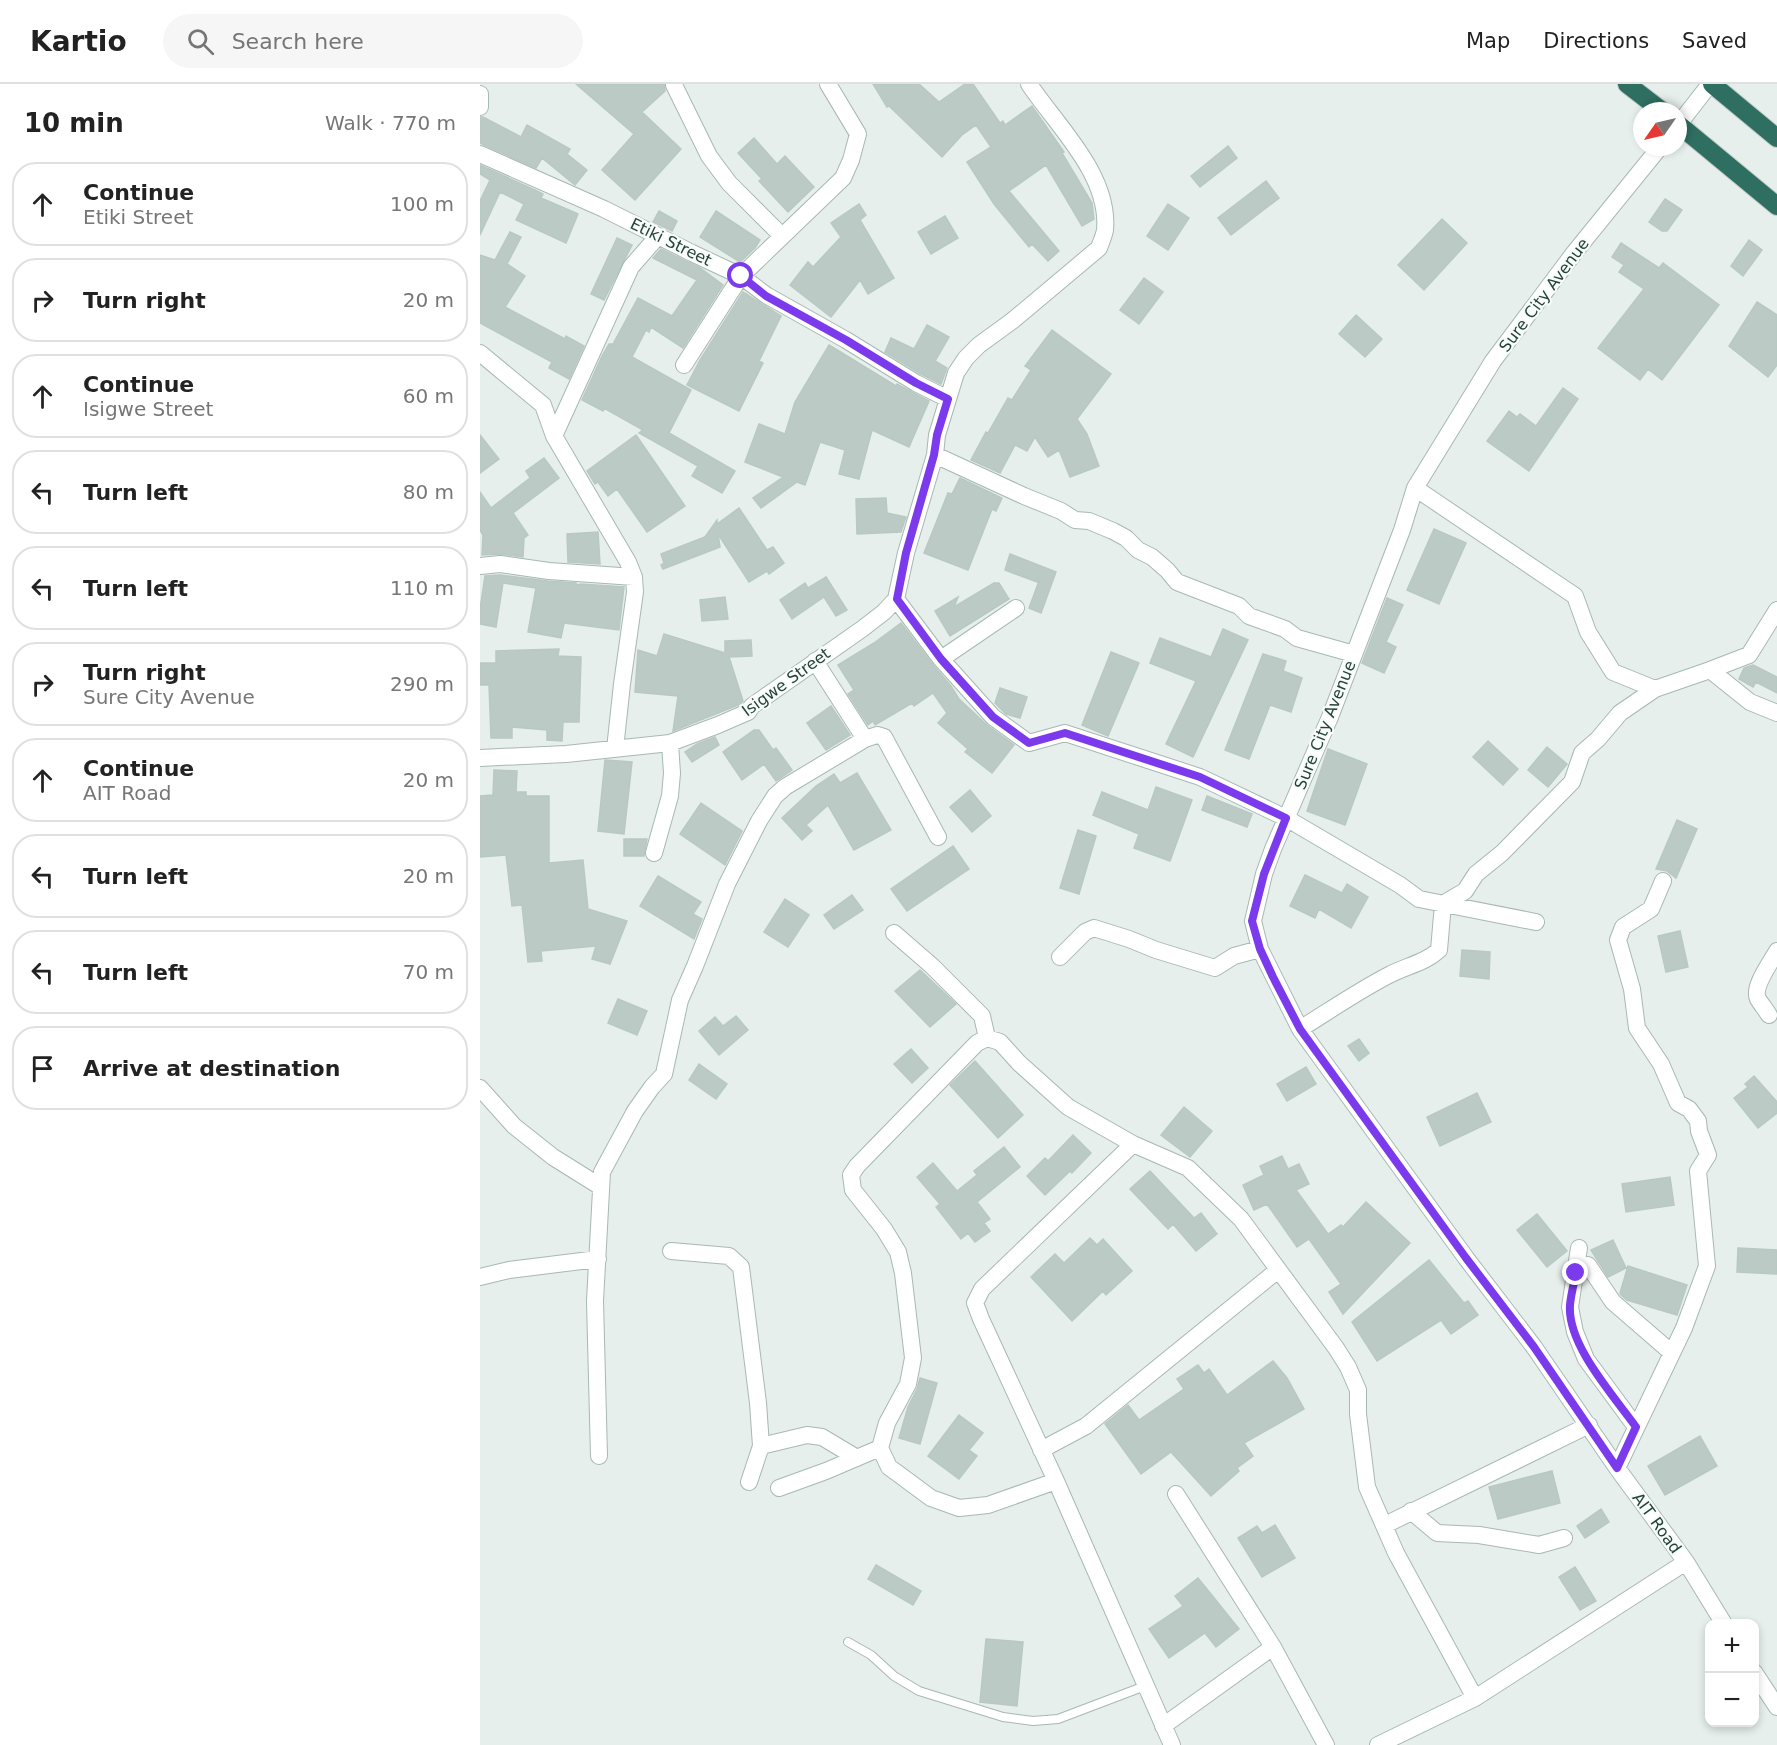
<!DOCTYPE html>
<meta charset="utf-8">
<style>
:root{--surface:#fff;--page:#f6f6f6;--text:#222;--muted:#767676;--line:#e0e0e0}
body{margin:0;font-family:"DejaVu Sans",sans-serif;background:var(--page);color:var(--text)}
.controls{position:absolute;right:18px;bottom:18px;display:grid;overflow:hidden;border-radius:12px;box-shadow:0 3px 9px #0003}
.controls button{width:54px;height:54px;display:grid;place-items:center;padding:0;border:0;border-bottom:2px solid var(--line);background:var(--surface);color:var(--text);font:30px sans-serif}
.compass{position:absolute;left:1153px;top:18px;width:54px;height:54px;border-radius:50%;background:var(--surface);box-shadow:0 3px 9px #0003;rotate:236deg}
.stop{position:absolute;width:18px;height:18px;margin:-14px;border:4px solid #7c3aed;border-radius:50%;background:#fff}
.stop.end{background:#7c3aed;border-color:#fff;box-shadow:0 2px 6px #0008}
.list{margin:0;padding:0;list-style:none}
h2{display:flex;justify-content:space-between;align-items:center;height:78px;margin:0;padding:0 24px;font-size:26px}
h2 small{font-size:20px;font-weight:400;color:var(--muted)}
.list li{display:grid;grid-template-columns:39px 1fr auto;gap:18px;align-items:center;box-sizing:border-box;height:84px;margin:0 12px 12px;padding:0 12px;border:2px solid var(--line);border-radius:24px}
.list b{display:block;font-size:22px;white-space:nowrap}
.list p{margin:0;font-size:20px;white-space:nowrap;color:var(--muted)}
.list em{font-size:20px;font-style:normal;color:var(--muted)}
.icon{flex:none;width:33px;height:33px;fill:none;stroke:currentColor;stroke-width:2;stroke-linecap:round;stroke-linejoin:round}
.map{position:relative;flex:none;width:1297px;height:1661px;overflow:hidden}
header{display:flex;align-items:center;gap:36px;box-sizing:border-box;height:84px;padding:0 30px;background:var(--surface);border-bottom:2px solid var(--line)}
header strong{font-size:28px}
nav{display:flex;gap:33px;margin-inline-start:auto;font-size:21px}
.search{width:420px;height:54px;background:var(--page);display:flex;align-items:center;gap:15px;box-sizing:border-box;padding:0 21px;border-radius:33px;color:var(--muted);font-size:22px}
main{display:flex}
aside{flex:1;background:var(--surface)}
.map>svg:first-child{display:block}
.building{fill:#bbcac4;stroke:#b8c9c2;stroke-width:1.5}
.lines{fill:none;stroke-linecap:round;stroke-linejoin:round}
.lane-casing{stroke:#a8b8b2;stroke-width:10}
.street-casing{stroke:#a8b8b2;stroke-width:18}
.highway-casing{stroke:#c2cac8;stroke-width:20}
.lane{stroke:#fff;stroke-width:8}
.street{stroke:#fff;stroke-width:16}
.highway{stroke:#2f6f62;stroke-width:18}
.route{stroke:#7c3aed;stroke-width:8}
.labels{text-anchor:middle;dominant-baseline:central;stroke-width:4.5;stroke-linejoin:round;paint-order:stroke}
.street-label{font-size:16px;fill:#24423a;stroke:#f7fbf9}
</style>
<header>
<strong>Kartio</strong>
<div class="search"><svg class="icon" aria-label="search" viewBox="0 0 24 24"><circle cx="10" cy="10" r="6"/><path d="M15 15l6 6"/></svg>Search here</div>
<nav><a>Map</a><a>Directions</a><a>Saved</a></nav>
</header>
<main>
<aside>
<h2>10 min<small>Walk · 770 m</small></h2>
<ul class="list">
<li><svg class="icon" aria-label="ahead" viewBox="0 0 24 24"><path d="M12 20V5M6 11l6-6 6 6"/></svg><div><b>Continue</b><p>Etiki Street</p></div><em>100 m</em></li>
<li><svg class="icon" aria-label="right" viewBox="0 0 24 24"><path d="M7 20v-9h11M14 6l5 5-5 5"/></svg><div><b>Turn right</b></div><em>20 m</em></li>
<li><svg class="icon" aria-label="ahead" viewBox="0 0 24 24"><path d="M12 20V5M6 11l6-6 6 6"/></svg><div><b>Continue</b><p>Isigwe Street</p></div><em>60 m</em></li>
<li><svg class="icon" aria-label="left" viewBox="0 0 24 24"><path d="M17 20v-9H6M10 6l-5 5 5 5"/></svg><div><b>Turn left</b></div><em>80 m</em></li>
<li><svg class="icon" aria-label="left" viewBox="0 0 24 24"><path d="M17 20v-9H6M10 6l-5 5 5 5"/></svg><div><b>Turn left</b></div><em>110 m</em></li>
<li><svg class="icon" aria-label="right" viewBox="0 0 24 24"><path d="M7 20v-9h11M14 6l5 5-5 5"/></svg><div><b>Turn right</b><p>Sure City Avenue</p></div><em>290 m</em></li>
<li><svg class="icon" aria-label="ahead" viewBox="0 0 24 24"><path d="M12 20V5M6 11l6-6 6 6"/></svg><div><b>Continue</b><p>AIT Road</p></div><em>20 m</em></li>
<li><svg class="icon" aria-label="left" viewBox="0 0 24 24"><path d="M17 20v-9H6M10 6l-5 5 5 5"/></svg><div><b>Turn left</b></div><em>20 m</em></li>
<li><svg class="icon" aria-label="left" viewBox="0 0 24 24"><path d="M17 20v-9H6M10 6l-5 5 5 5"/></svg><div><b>Turn left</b></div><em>70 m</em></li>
<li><svg class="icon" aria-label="arrive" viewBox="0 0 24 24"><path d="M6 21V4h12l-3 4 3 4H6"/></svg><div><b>Arrive at destination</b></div></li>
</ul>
</aside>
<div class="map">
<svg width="1297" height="1661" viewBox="0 0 1297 1661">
<rect width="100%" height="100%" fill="#e6efeb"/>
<path class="building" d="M96,0H184L185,7L162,28L201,65L155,116L122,86L154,50Z
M393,0H439L459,18L485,0H493L520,39L523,37L525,41L552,22L584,68L582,69L612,119L614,135L602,142L566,81L529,107L579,167L568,177L552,160L549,163L514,120L487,78L511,63L496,41L482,51L462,73L409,22L407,23Z
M0,33H3L41,53L47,41L90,65L87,70L107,86L95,101L62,74L56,84L2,60L0,59Z
M274,54L297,80L305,72L334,103L308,128L279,97L282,95L258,69Z
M748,62L757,74L720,103L711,92Z
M0,81L57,107L63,110L61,114L98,130L86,159L36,136L44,120L20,108L0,151V117L10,96L0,90Z
M786,97L799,114L751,151L738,134Z
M1185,115L1202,126L1187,147H1182L1169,138Z
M379,120L386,131L380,136L414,194L388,210L380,196L351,233L310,201L328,178L333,183L361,153L351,139Z
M688,120L709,134L688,166L667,152Z
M179,127L197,137L192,147L173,138Z
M236,127L280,156L275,164L260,178L220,153Z
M465,132L478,154L451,170L438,148Z
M962,135L987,159L944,206L918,181Z
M30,148L41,153L27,180L45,192L25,223L85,255L86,252L104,262L89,295L69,284L72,278L0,239V171L15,176Z
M137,154L152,161L124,216L111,210Z
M1269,156L1282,166L1263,192L1251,182Z
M1141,159L1179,184L1183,179L1239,221L1182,296L1168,285L1160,296L1118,264L1164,205L1139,188L1144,181L1132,173Z
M181,165L220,184L243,201L203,264L171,243L169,248L166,246L152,273L211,306L189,349L255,387L242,409L212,392L218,382L159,349L163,346L124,324L123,327L102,316L122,272L129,260H133L158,214L192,232L217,196L173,174Z
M664,194L683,208L659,240L640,226Z
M263,208L301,232L279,277L283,279L259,327L207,301L220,276Z
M1277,218L1297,231V281L1288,293L1249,262Z
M876,231L902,255L885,273L859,250Z
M447,241L469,253L455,277L467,284L461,300L441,290L405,268L411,254L434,265Z
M572,246L631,290L597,335L607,350L619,382L590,393L579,366L568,373L555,353L547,367L535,361L520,389L491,376L506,348L508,349L528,314L532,316L551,286L545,282Z
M349,261L416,302L417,300L449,317L429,363L392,346L379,395L359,390L365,366L340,358L325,401L317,398L281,424L273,414L303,393L265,378L279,340L305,350L315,318Z
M1083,304L1098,315L1049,387L1007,357L1029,327L1037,333L1040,330L1056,342Z
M0,351L19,375L0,389Z
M156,351L205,422L167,448L137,405L128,412L118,398L115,400L107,387Z
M64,374L79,394L33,429L48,451L44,454L43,473L21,470L2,471L3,451L0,446V408L11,424L50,394L46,387Z
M480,394L522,414L516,427L512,425L488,486L444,469L468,409L472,410Z
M406,414L407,429L426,433L421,448L377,450L376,415Z
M259,424L287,466L293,463L304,479L289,490L287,487L269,498L238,450L240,463L183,485L181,481L184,479L181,470L225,453L237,436V440Z
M954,445L986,459L959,520L927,506Z
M118,448L120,480L88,478L87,450Z
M530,470L576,488L561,529L549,524L559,497L557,498L525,486Z
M20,491L68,497L96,499L97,501L101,500L144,503L139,546L84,539L81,554L48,548L56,504L23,499L16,543L0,540V525L5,492Z
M346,493L367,526L356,532L344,513L312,535L300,516L325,499L328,504Z
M514,499H519L529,515L470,552L455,527L478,513L474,523Z
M245,513L248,535L222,537L220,516Z
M907,514L923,521L906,558L916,563L904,589L882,579Z
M421,539L453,581L471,602L479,615L507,641L534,661L512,689L485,668L488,665L458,639L467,629L453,609L434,622L432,619L395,641L393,637L388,641L368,610L374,606L358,581L394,559Z
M743,545L768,556L713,673L686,660L716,597L670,579L680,554L731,573Z
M184,550L245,569V557L271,556L272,572L249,573L263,617L261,620L193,647L198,612L155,608L158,566L177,572Z
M79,565L78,572L101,573L99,638H83L82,657L67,656V646L32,643V654H11L9,601H0V579H16V567Z
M631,568L659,579L628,652L602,641Z
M783,570L806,577L803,587L822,594L811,628L790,621L769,675L745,666Z
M1273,581L1297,593V609L1276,598L1273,603L1259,595L1264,584Z
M520,604L547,613L540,634L526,630L515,619Z
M351,622L370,651L346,666L327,639Z
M274,646H279L293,666L296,664L312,686L296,697L284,680L262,696L243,668Z
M235,653L239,661L212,678L205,668L217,660Z
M1008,657L1038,685L1023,701L993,673Z
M1067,663L1087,680L1068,703L1048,686Z
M848,665L887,680L865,741L827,727Z
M125,676L152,678L144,750L118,747Z
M14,686L37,687L36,708H46V712H69V779L103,776L108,825L147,837L130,880L112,875L116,862L61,867L62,877L48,878L42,821L32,822L26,771L0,773V712L13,711Z
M377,689L411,746L374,766L348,721L326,741L332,747L322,756L302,734L336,702L354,690L360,699Z
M676,703L712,716L690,777L654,764L659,750L613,731L622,708L668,726Z
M490,706L511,732L492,748L470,723Z
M727,712L772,730L767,743L722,726Z
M221,719L262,747L245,781L200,750Z
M1197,736L1217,745L1196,794L1187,787L1176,785Z
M598,746L616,752L599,810L580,804Z
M144,755H167L164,772H144Z
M473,762L489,785L427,827L411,805Z
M825,791L862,809L867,800L888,813L871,844L839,825L835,834L810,822Z
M178,792L221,818L213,830L222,835L214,855L160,822Z
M372,811L383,826L354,845L344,831Z
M305,815L329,831L308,863L284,848Z
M1200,847L1208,883L1186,888L1178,852Z
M982,866L1010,868L1009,895L980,892Z
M440,886L476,920L450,943L415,907Z
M138,915L167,927L157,951L128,939Z
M256,932L268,946L239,971L219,947L235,933L243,942Z
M879,955L889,969L879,977L868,962Z
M431,965L448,984L432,999L414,980Z
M495,977L543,1031L518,1054L470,1001Z
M219,980L247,1000L236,1015L209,996Z
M826,983L836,1000L807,1017L797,1000Z
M1274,992L1297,1018V1029L1278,1044L1254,1014L1268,1003L1265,1000Z
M997,1009L1011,1038L960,1062L947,1033Z
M704,1023L732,1047L710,1073L681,1051Z
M593,1051L611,1069L592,1089L590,1087L565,1111L547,1092L565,1074L568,1077Z
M524,1063L540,1083L497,1118L510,1135L504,1139L510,1147L495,1158L488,1149L481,1155L456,1123L460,1120L437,1093L453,1079L477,1107L497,1091L494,1087Z
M802,1072L808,1085L819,1080L829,1100L816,1106L848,1150L861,1141L863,1143L886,1118L930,1159L863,1230L849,1208L861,1200L829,1155L817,1163L787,1120L774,1126L763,1101L784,1091L780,1082Z
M670,1087L714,1134L721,1129L737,1150L716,1167L693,1140L688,1145L650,1105Z
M1190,1093L1194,1121L1146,1128L1142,1100Z
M1057,1130L1087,1167L1067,1183L1037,1146Z
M610,1154L617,1161L623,1155L652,1187L626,1211L623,1207L592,1237L551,1193L575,1170L584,1179Z
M1133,1156L1146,1184L1128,1193L1111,1166Z
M1258,1164L1297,1166V1190L1257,1188Z
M949,1176L984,1219L988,1217L998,1231L971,1250L961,1236L897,1277L872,1238Z
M1148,1182L1207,1201L1197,1231L1147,1216L1141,1211L1140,1209Z
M793,1277L807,1294L824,1325L764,1359L773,1372L757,1384L759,1387L731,1412L691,1368L661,1390L625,1340L648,1321L659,1336L704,1305L697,1295L718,1281L724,1289L729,1285L747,1311Z
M440,1294L457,1299L440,1360L419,1354L428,1323L437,1305Z
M479,1331L503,1349L489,1366L497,1372L479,1395L448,1372Z
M1220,1352L1237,1382L1185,1411L1168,1382Z
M1072,1387L1080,1419L1018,1435L1009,1403Z
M1121,1425L1129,1438L1105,1454L1097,1442Z
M795,1441L815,1474L782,1493L758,1454L777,1442L782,1449Z
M396,1481L441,1507L433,1521L388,1495Z
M1095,1483L1116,1517L1100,1526L1079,1493Z
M718,1494L759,1545L736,1563L725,1549L689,1574L669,1545L703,1522L695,1512Z
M506,1555L543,1558L537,1622L500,1618Z"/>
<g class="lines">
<defs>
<path id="lane" d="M368,1558L391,1571L414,1592L439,1607L523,1633L553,1637L578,1635L665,1602"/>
<path id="street" d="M194,1L229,72L249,99L302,152
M0,10V23
M1198,41L1230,0
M1180,63L1094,169L1013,277L935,404L922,446L850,633L793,765L784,790L773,837L780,865L820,945L986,1174L1054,1263L1137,1384L1206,1478L1244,1540
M0,70L124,125L212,169L261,192L286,211L366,256L436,299L468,315
M0,269L63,321L74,352L148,478L154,493L155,508L142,600L135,665
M204,281L261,192L363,94L371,76L378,50L348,0
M74,352L151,183L178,152
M455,371L544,412L581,427L595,436L609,437L633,447L646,454L658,466L672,473L687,486L697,498L759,522L769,532L805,545L817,554L874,570
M935,404L1095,512L1108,548L1133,588L1175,605
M0,482L20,480L69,487L154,493
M416,515L461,575L513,633L549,659L585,649L720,693L806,734L920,801L939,815L1056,838
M461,575L536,524
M335,577L385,655
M1230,586L1269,571L1297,526
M0,674L86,670L190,659L238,641L268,628L272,622L382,545L404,528L416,515L426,469L455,371L457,351L476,289L486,274L499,261L532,237L619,164C621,158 624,152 625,146C630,91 577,42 549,0
M174,769L190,712L192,689L190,659
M414,849L452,882L502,932L507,954
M580,873L605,848L614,844L649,855L676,866L735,884L754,872L780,865
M1289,931C1286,926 1281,920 1278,915C1272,903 1291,878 1297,867
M820,945C849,927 878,907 909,891C926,882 945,879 959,866L963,820L985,807L996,790L1022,769L1092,698L1102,669L1118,655L1140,629L1175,605L1230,586L1270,618L1297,629
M0,1004L34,1042L73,1073L121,1103
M653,1060L502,1205L495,1219L501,1235L576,1397L692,1661
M1099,1164L1090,1223L1095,1248L1106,1275L1156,1343
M191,1167L249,1172L261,1183L278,1319L281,1362L269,1398
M1108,1181L1133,1218L1192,1269
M0,1193L29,1186L118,1175
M281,1362L327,1351L342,1353L377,1374
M561,1366L606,1342L798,1186
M119,1372L115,1217L122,1088L155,1027L172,1003L184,990L200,916L215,882L247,800L279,737L295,712L305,703L385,655L397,651L404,653L458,753
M1137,1384L1204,1244L1227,1182L1218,1087L1228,1071L1219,1047L1218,1037L1209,1025L1198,1019L1181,980L1157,944L1152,905L1138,856L1143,843L1171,825L1183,797
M576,1397L508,1421L479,1424L451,1414L409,1383L400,1364L407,1339L428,1300L433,1274L423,1189L418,1168L404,1145L373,1106L371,1091L377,1082L497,959L507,954L520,958L539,979L588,1023L653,1060L708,1084L761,1135L856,1264L868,1283L878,1306V1330L887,1403L916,1469L995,1614
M299,1404L346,1387L400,1364
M696,1410L793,1563L846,1661
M931,1427L957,1449L999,1451L1059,1461L1084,1454
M905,1441L1109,1341
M1274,1588L1297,1623
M683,1642L793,1563
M898,1661L995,1614L1206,1478"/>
<path id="highway" d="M1147,0L1182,27
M1232,0L1297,54
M1198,40L1297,122"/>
</defs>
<use href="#lane" class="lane-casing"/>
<use href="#street" class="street-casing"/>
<use href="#highway" class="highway-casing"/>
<use href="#lane" class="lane"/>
<use href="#street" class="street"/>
<use href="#highway" class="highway"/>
</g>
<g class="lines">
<path class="route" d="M261,192L286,212L366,256L436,299L468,315L457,351L454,371L426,469L417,515L461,575L513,633L549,659L585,649L720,693L806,734L784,790L772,837L780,865L793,893L820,945L986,1174L1054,1263L1137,1384L1156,1343C1134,1312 1087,1261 1090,1221C1091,1210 1094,1199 1096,1189"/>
</g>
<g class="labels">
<g class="street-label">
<text transform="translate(191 158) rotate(26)">Etiki Street</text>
<text transform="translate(1064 211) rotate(-53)">Sure City Avenue</text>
<text transform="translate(306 598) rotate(-36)">Isigwe Street</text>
<text transform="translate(845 641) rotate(-68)">Sure City Avenue</text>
<text transform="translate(1177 1439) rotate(54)">AIT Road</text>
</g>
</g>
</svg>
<div class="controls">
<button>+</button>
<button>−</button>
</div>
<svg class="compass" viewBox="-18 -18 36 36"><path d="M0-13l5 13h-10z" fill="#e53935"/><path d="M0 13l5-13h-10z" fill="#767676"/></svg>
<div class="stop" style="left:261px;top:192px"></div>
<div class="stop end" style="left:1096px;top:1189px"></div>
</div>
</main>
